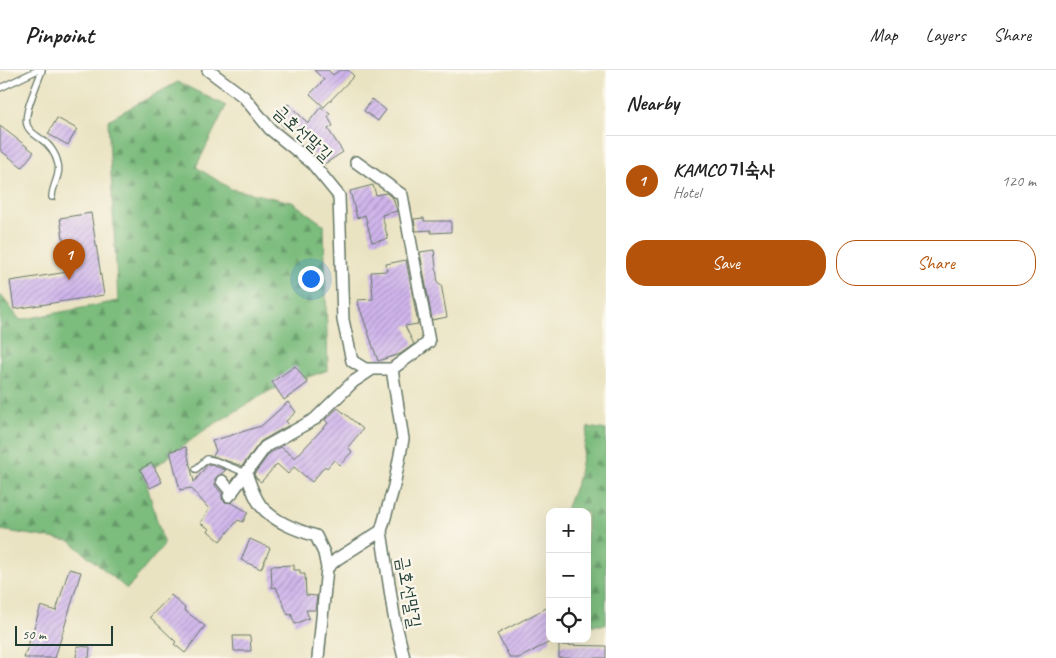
<!DOCTYPE html>
<meta charset="utf-8">
<style>
:root{--surface:#fff;--page:#f2f2f2;--text:#222;--muted:#767676;--line:#e0e0e0;--accent:#b45309}
body{margin:0;font-family:Caveat,"Poor Story",sans-serif;background:var(--page);color:var(--text)}
.controls{position:absolute;right:15px;bottom:15px;display:grid;overflow:hidden;border-radius:10px;box-shadow:0 5px 20px #0002}
.controls button{width:45px;height:45px;display:grid;place-items:center;padding:0;border:0;border-bottom:1px solid var(--line);background:var(--surface);color:var(--text);font:25px sans-serif}
.scale{position:absolute;left:15px;bottom:12px;width:98px;box-sizing:border-box;padding-left:5px;border:2px solid #1f3d34;border-top:0;font-size:14px;line-height:18px;white-space:nowrap;color:#1f3d34;-webkit-text-stroke:4px #fbf7ec;paint-order:stroke}
.you{position:absolute;left:310px;top:208px;width:18px;height:18px;margin:-12px;border:4px solid #fff;border-radius:50%;background:#1a73e8;box-shadow:0 0 0 8px #1a73e833}
.badge{display:grid;place-items:center;width:32px;height:32px;border-radius:50%;background:var(--accent);color:#fff;font-size:16px;font-weight:700}
.pin{position:absolute;translate:-50% -41px;filter:drop-shadow(0 1px 2px #0008)}
.pin::after{content:'';position:absolute;top:26px;width:18px;height:15px;background:inherit;clip-path:polygon(0 0,100% 0,50% 100%)}
.list{margin:0;padding:0;list-style:none}
h2{display:flex;justify-content:space-between;align-items:center;height:65px;margin:0;padding:0 20px;font-size:21px}
h2 small{font-size:16px;font-weight:400;color:var(--muted)}
.list li{display:grid;grid-template-columns:32px 1fr auto;gap:15px;align-items:center;box-sizing:border-box;height:90px;padding:0 20px;border-top:1px solid var(--line)}
.list b{display:block;font-size:19px;white-space:nowrap}
.list p{margin:0;font-size:16px;white-space:nowrap;color:var(--muted)}
.list em{font-size:16px;font-style:normal;color:var(--muted)}
.actions{display:flex;gap:10px;padding:15px 20px}
.actions a{flex:1;padding:11px 0;border:1px solid var(--accent);border-radius:20px;text-align:center;font-size:18px;color:var(--accent)}
.actions .main{background:var(--accent);color:#fff}
.icon{flex:none;width:28px;height:28px;fill:none;stroke:currentColor;stroke-width:2;stroke-linecap:round;stroke-linejoin:round}
.map{position:relative;flex:none;width:606px;height:588px;overflow:hidden}
header{display:flex;align-items:center;gap:30px;box-sizing:border-box;height:70px;padding:0 25px;background:var(--surface);border-bottom:1px solid var(--line)}
header strong{font-size:24px}
nav{display:flex;gap:28px;margin-inline-start:auto;font-size:18px}
main{display:flex}
aside{flex:1;background:var(--surface)}
.map>svg:first-child{display:block}
.forest{fill:url(#forest-firs);stroke:#4e7c58}
.building{fill:url(#building-hatch)}
.lines{fill:none;stroke-linecap:round;stroke-linejoin:round}
.lane-casing{stroke:#676;stroke-width:8}
.street-casing{stroke:#676;stroke-width:14}
.lane{stroke:#fff;stroke-width:5.5}
.street{stroke:#fff;stroke-width:11}
.labels{text-anchor:middle;dominant-baseline:central;stroke-width:4.5;stroke-linejoin:round;paint-order:stroke}
.street-label{font-size:18px;fill:#1f3d34;stroke:#fbf7ec}
</style>
<header>
<strong>Pinpoint</strong>
<nav><a>Map</a><a>Layers</a><a>Share</a></nav>
</header>
<main>
<div class="map">
<svg width="606" height="588" viewBox="0 0 606 588">
<defs>
<pattern id="forest-firs" width="22" height="20" patternUnits="userSpaceOnUse" patternTransform="scale(1.25)"><rect width="22" height="20" fill="#7cbc7d"/><path d="M5 1l3.5 6h-7zM16 11l3.5 6h-7z" fill="#659a67"/></pattern>
<pattern id="building-hatch" width="6" height="6" patternUnits="userSpaceOnUse" patternTransform="scale(1.25)"><rect width="6" height="6" fill="#d0b5ec"/><path d="M-1 1l2-2M0 6l6-6M5 7l2-2" fill="none" stroke="#a894c0"/></pattern>
</defs>
<rect width="100%" height="100%" fill="#fbf7ec"/>
<filter id="ink" filterUnits="userSpaceOnUse"><feTurbulence type="fractalNoise" baseFrequency=".02" numOctaves="2"/><feDisplacementMap in="SourceGraphic" scale="10" xChannelSelector="R" yChannelSelector="G"/><feConvolveMatrix kernelMatrix="1 2 1 2 8 2 1 2 1" color-interpolation-filters="sRGB"/></filter>
<filter id="wash" filterUnits="userSpaceOnUse"><feTurbulence type="fractalNoise" baseFrequency=".0096" numOctaves="4" result="noise"/><feDisplacementMap in="SourceGraphic" scale="20" xChannelSelector="R" yChannelSelector="G"/><feGaussianBlur stdDeviation="1.12" result="paint"/><feColorMatrix in="noise" values="0 0 0 0 0 0 0 0 0 0 0 0 0 0 0 0 0 1.4 0 .05"/><feComposite in="paint" operator="in"/></filter>
<g filter="url(#wash)">
<rect width="100%" height="100%" fill="#eae3c2"/>
<path class="forest" d="M178,12L226,36L196,97L231,119L292,132L324,155L328,300L271,320L206,359L144,405L164,475L127,519L70,471L0,460V224L20,250L118,231L108,50Z
M588,357L606,360V555H587V442H565L578,409Z"/>
<g id="blocks">
<path class="building" d="M314,0H328L333,5L339,0H348L354,6L324,37L310,24L324,10Z
M372,29L386,40L378,51L364,41Z
M288,34L308,53L321,37L330,44L328,47L333,56L328,59L343,82L323,95L317,87L303,76L310,72L290,52L285,58L275,48Z
M57,48L77,59L68,75L48,64Z
M0,56L34,82L22,97L0,80Z
M373,115L376,125L386,123L393,128L397,141L382,145L388,169L372,172L365,145L357,148L350,121Z
M91,143L104,225L14,239L10,211L68,202L60,148Z
M424,148V151H451V162L431,163V160L416,161L414,149Z
M434,180L438,214H441L447,247L432,250L420,182Z
M406,190L418,254L405,256L414,274L400,284L378,291L357,230L373,229L371,202L387,201L386,194Z
M295,296L308,313L284,330L272,312Z
M288,332L296,342L286,351L289,355L261,371L242,396L213,386L216,381L212,371L261,356Z
M338,338L363,359L348,377L352,382L340,395L334,390L327,398L325,396L312,412L294,397L288,404L277,394L261,412L256,408L254,404L270,383L281,377L295,388L328,353L325,350Z
M186,377L194,412L208,394L226,400L215,409V415L222,424V429L225,432L232,433L248,442L243,452L238,450L220,471L208,461L210,459L200,453L209,439L191,418L180,420L170,381Z
M152,393L162,412L150,418L140,399Z
M250,469L270,478L261,499L241,490Z
M294,495V500H300V504H305L306,525L317,526L315,540H306L309,548L295,554L291,544L288,545L276,517L272,518L271,496Z
M69,499L81,502L55,588H24L41,536L56,541Z
M171,525L185,538L184,540L205,556L185,583L174,574L176,572L150,547Z
M550,536V572L519,588H510L497,564Z
M233,566H250L251,581H234Z
M559,575L606,576V588H559Z
M77,576L90,577L89,588H76Z"/>
</g>
</g>
<g filter="url(#ink)">
<use href="#blocks" fill-opacity="0" stroke="#676" stroke-width="1"/>
<g class="lines">
<defs>
<path id="lane" d="M42,0C38,13 23,43 27,55C29,62 36,65 41,69C49,74 56,84 58,94C61,106 52,115 52,127
M0,18L38,0
M196,399L207,389L216,391L246,403"/>
<path id="street" d="M208,0L244,27L270,59L312,93L339,126L343,250L352,291L365,299H392L403,369L394,416L381,461L394,546L404,588
M356,92L402,125L429,272L392,299
M222,411L232,423
M229,426L246,403
M327,498L324,483L316,466C297,460 274,452 261,436C254,427 250,414 246,403L265,377L315,349L353,312L371,300
M318,588L327,498L337,489L381,461"/>
</defs>
<use href="#lane" class="lane-casing"/>
<use href="#street" class="street-casing"/>
<use href="#lane" class="lane"/>
<use href="#street" class="street"/>
</g>
</g>
<g class="labels">
<g class="street-label">
<text transform="translate(303 63) rotate(43)">금호선말길</text>
<text transform="translate(409 522) rotate(80)">금호선말길</text>
</g>
</g>
</svg>
<div class="controls">
<button>+</button>
<button>−</button>
<button><svg class="icon" aria-label="locate" viewBox="0 0 24 24"><circle cx="12" cy="12" r="6"/><path d="M12 2v4M12 18v4M2 12h4M18 12h4"/></svg></button>
</div>
<div class="scale">50 m</div>
<div class="you"></div>
<div class="pin badge" style="left:69px;top:210px">1</div>
</div>
<aside>
<h2>Nearby<small></small></h2>
<ul class="list">
<li><span class="badge">1</span><div><b>KAMCO 기숙사</b><p>Hotel</p></div><em>120 m</em></li>
</ul>
<div class="actions"><a class="main">Save</a><a>Share</a></div>
</aside>
</main>
